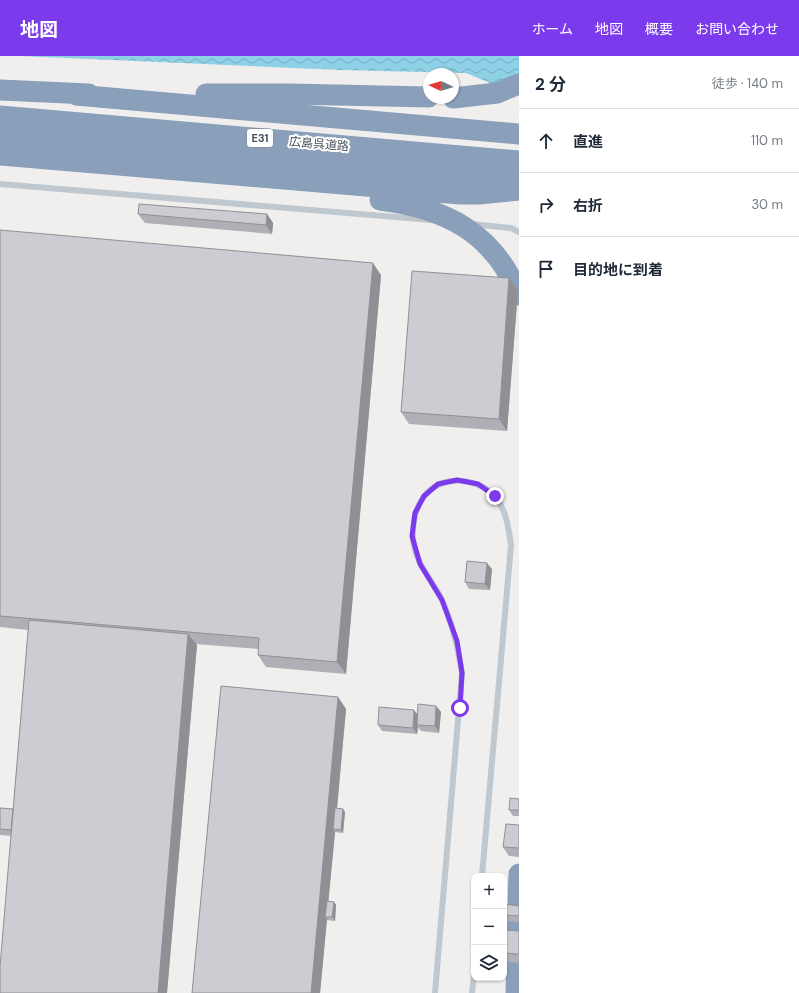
<!DOCTYPE html>
<html lang="ja">
<meta charset="utf-8">
<style>
:root{--surface:#fff;--page:#f6f6f7;--text:#1f2937;--muted:#747a83;--line:#e0e1e3;--accent:#7c3aed}
body{margin:0;font-family:"DM Sans","Noto Sans JP",sans-serif;background:var(--page);color:var(--text)}
.controls{position:absolute;right:12px;bottom:12px;display:grid;overflow:hidden;border-radius:8px;box-shadow:0 1px 3px #0004}
.controls button{width:36px;height:36px;display:grid;place-items:center;padding:0;border:0;border-bottom:1px solid var(--line);background:var(--surface);color:var(--text);font:20px sans-serif}
.compass{position:absolute;left:423px;top:12px;width:36px;height:36px;border-radius:50%;background:var(--surface);box-shadow:0 1px 3px #0004;rotate:274deg}
.stop{position:absolute;width:12px;height:12px;margin:-9px;border:3px solid #7c3aed;border-radius:50%;background:#fff}
.stop.end{background:#7c3aed;border-color:#fff;box-shadow:0 1px 4px #0008}
.list{margin:0;padding:0;list-style:none}
h2{display:flex;justify-content:space-between;align-items:center;height:52px;margin:0;padding:0 16px;font-size:17px}
h2 small{font-size:13px;font-weight:400;color:var(--muted)}
.list li{display:grid;grid-template-columns:26px 1fr auto;gap:12px;align-items:center;box-sizing:border-box;height:64px;padding:0 16px;border-top:1px solid var(--line)}
.list b{display:block;font-size:15px;white-space:nowrap}
.list em{font-size:13px;font-style:normal;color:var(--muted)}
.icon{flex:none;width:22px;height:22px;fill:none;stroke:currentColor;stroke-width:2;stroke-linecap:round;stroke-linejoin:round}
.map{position:relative;flex:none;width:519px;height:937px;overflow:hidden}
header{display:flex;align-items:center;gap:24px;box-sizing:border-box;height:56px;padding:0 20px;background:var(--accent);color:#fff}
header strong{font-size:19px}
nav{display:flex;gap:22px;margin-inline-start:auto;font-size:14px}
main{display:flex}
aside{flex:1;background:var(--surface)}
.map>svg:first-child{display:block}
.water{fill:url(#water-waves)}
.lines{fill:none;stroke-linecap:round;stroke-linejoin:round}
.service{stroke:#bfc8cf;stroke-width:6}
.motorway{stroke:#899fba;stroke-width:21}
.wall{fill:#afb0b5}
.shaded-wall{fill:#8e9094}
.building{fill:#cbcdd3;stroke:#8e9094}
.route{stroke:#7c3aed;stroke-width:5}
.labels{text-anchor:middle;dominant-baseline:central;stroke-width:4;stroke-linejoin:round;paint-order:stroke}
.shield{fill:#fff;stroke:#7e858c;stroke-width:1}
.shield-label{font-size:11px;font-weight:bold;fill:#47515a}
.street-label{font-size:12px;fill:#47515a;stroke:#fff}
</style>
<header>
<strong>地図</strong>
<nav><a>ホーム</a><a>地図</a><a>概要</a><a>お問い合わせ</a></nav>
</header>
<main>
<div class="map">
<svg width="519" height="937" viewBox="0 0 519 937">
<defs>
<pattern id="water-waves" width="16" height="10" patternUnits="userSpaceOnUse"><rect width="16" height="10" fill="#8ed1e6"/><path d="M0 5q4-4 8 0t8 0" fill="none" stroke="#76acbd"/></pattern>
</defs>
<rect width="100%" height="100%" fill="#f1eeee"/>
<path class="water" d="M20,0H519V39L466,17L340,14Z"/>
<g class="lines">
<path class="service" d="M0,128L431,164
M472,168L511,172L519,176
M435,937L462,617C458,592 453,568 442,544C432,523 412,504 413,478C413,444 433,419 469,426C478,428 489,433 495,441C507,455 508,471 511,489L482,820
M472,937L474,918"/>
<path class="motorway" d="M0,34L89,38
M206,38H290L429,41
M76,39L519,78
M453,42L497,37L519,28
M0,60L519,105
M0,80L519,125
M0,99L460,138H479L519,134
M380,144C445,152 493,176 519,239
M516,937L519,818"/>
</g>
<path class="wall" d="M138,158H267L273,167L272,178L145,167Z
M0,174L381,219L346,618L266,611L258,599V593L195,588L197,589L167,937H0L11,780L0,779V752L13,753L28,574L0,571Z
M509,222L518,234L507,375L409,368L401,356Z
M492,513L490,534L469,533L465,526Z
M338,641L346,653L337,753H343L345,756L343,777L335,776L328,845L334,846L336,849L335,865L327,864V863L320,937H192Z
M436,650L441,656L439,677L421,675L418,671L417,678L382,675L378,669L417,658Z
M519,743V760H513L509,754Z
M519,769V801L509,800L503,791Z
M504,848L519,850V866L504,865Z
M504,874L519,875V907L504,905Z"/>
<path class="shaded-wall" d="M267,158L273,167L272,178L266,169Z
M373,207L381,219L346,618L337,606Z
M509,222L518,234L507,375L499,363Z
M487,507L492,513L490,534L485,528Z
M188,578L197,589L167,937H158Z
M338,641L346,653L335,773H333L335,776L327,861H325L327,863L320,937H311Z
M436,650L441,656L439,677L435,670Z
M414,654L419,660L417,669L418,671L417,678L413,672Z
M343,753L345,756L343,777L341,774Z
M334,846L336,849L335,865L332,861Z"/>
<path class="building" d="M139,148L267,158L266,169L138,158Z
M0,174L373,207L337,606L258,599L259,582L0,560Z
M412,215L509,222L499,363L401,356Z
M467,505L487,507L485,528L465,526Z
M29,564L188,578L158,937H0V911Z
M221,630L338,641L311,937H192Z
M418,648L436,650L435,670L417,669Z
M379,651L414,654L413,672L378,669Z
M510,742L519,743V754H509Z
M0,752L13,753L11,774L0,773Z
M335,752L343,753L341,774L333,773Z
M506,768L519,769V792L503,791Z
M327,845L334,846L332,861H325Z
M504,848L519,850V860L504,859Z
M504,874L519,875V898L504,897Z"/>
<g class="lines">
<path class="route" d="M460,652L462,617L457,585L442,544L420,508L412,480L415,457L424,440L438,428L457,424L478,428L495,440"/>
</g>
<g class="labels">
<rect class="shield" x="247" y="73" width="26" height="18" rx="3"/>
<g class="shield-label">
<text x="260" y="82">E31</text>
</g>
<g class="street-label">
<text transform="translate(319 88) rotate(5)">広島呉道路</text>
</g>
</g>
</svg>
<div class="controls">
<button>+</button>
<button>−</button>
<button><svg class="icon" aria-label="layers" viewBox="0 0 24 24"><path d="M12 4l9 5-9 5-9-5zM3 14l9 5 9-5"/></svg></button>
</div>
<svg class="compass" viewBox="-18 -18 36 36"><path d="M0-13l5 13h-10z" fill="#e53935"/><path d="M0 13l5-13h-10z" fill="#747a83"/></svg>
<div class="stop" style="left:460px;top:652px"></div>
<div class="stop end" style="left:495px;top:440px"></div>
</div>
<aside>
<h2>2 分<small>徒歩 · 140 m</small></h2>
<ul class="list">
<li><svg class="icon" aria-label="ahead" viewBox="0 0 24 24"><path d="M12 20V5M6 11l6-6 6 6"/></svg><div><b>直進</b></div><em>110 m</em></li>
<li><svg class="icon" aria-label="right" viewBox="0 0 24 24"><path d="M7 20v-9h11M14 6l5 5-5 5"/></svg><div><b>右折</b></div><em>30 m</em></li>
<li><svg class="icon" aria-label="arrive" viewBox="0 0 24 24"><path d="M6 21V4h12l-3 4 3 4H6"/></svg><div><b>目的地に到着</b></div></li>
</ul>
</aside>
</main>
